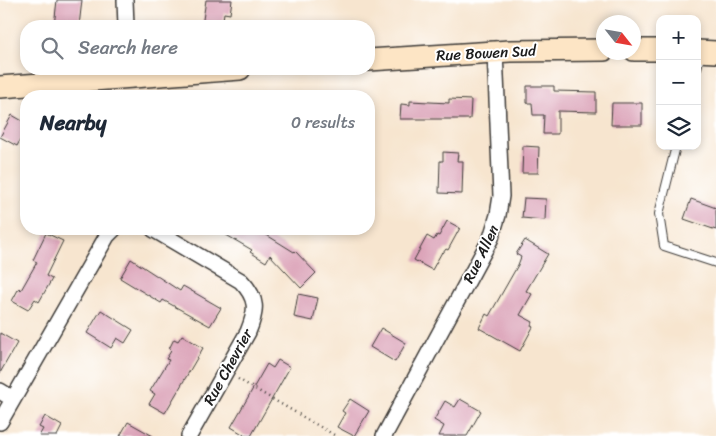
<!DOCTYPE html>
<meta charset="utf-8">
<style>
:root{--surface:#fff;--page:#f2f2f3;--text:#1f2937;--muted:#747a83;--line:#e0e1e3}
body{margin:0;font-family:Sriracha,sans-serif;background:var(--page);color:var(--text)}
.controls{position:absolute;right:15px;top:15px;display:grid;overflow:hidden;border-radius:10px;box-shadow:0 2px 8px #0003}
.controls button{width:45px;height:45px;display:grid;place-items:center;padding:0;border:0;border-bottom:1px solid var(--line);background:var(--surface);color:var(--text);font:25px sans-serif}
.compass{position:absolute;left:596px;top:15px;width:45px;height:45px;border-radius:50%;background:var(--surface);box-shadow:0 2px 8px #0003;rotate:121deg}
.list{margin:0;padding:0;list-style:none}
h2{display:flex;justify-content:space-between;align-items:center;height:65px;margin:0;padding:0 20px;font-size:21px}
h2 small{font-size:16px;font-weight:400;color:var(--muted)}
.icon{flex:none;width:28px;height:28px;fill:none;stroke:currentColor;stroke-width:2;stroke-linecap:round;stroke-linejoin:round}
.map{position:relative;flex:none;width:716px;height:436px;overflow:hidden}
.search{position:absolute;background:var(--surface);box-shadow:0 2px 8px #0003;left:20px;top:20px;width:355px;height:55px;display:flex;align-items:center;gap:12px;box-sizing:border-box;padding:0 18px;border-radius:20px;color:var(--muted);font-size:19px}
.panel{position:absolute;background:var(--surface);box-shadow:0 2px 8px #0003;left:20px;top:90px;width:355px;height:145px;border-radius:20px}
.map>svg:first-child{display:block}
.building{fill:#dba3b8}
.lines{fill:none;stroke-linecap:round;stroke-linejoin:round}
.lane-casing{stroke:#3d3a37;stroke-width:10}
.street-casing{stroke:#3d3a37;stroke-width:18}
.secondary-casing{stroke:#3d3a37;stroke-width:24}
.path{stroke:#3d3a37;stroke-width:2.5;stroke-dasharray:1 4;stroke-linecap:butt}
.lane{stroke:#fff;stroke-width:8}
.street{stroke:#fff;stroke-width:15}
.secondary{stroke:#fde5c5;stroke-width:21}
.labels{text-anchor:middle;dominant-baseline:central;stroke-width:4;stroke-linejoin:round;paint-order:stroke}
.street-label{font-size:15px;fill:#1c1c1c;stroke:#fff}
</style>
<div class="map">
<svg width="716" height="436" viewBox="0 0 716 436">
<rect width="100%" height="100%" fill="#fff"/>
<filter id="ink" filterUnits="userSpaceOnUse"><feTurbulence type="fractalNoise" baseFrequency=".02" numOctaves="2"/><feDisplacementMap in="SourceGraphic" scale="10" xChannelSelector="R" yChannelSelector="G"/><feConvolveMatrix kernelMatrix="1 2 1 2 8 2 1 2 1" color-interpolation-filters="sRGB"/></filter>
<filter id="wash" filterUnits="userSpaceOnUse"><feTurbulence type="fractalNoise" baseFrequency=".0096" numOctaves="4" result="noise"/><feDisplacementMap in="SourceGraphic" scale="20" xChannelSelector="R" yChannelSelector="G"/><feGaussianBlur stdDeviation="1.12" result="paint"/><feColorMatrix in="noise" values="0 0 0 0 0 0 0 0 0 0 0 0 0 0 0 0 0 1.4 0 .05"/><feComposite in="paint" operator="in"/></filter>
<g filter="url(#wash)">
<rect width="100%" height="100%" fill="#f7e5cf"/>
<g id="blocks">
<path class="building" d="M57,0H82L79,26H54Z
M206,0H232L230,14L224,13L222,26H202Z
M527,86H554V91L596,92V112L558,111V134H543L544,115H533L532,103H527Z
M449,99L471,100L470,119H400L401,104L410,105V101L449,103Z
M612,103H642V125H611Z
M12,115L26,123V129L17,146L0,137Z
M523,146L539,147L538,173H522Z
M443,152L458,153L457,161H463L462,194L439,193L440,161H443Z
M524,198L546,199L545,220L522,218Z
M691,199L716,208V230L684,219Z
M447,221L460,228L448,250L446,249L443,253L442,252L432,270L414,260L427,236L434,240L437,235L439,236Z
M216,229H257L294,252L295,251L316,273L301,288L270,255L266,262L250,252L252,250Z
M46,233L63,241L46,276L52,279L39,302L35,299L28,310L12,301L19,288L21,290L37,262L33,260Z
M525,240L548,254L526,291L532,294L520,315L533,322L531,326L533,327L520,351L479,328L486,314L489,316L518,265L521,257L516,254Z
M131,259L180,291L183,286L221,308L210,326L163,300L161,303L120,278Z
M298,294L318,298L313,321L294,317Z
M101,310L133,330L125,343L117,338L111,348L87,333Z
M381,328L406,343L395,362L370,347Z
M0,333L17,343L0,373Z
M182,335L203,348L165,413L149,404L155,394L150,391L169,360L166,359L171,351L169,349L174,339L178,341Z
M278,360L290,367L251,436H246L231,427L267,364L273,368Z
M350,399L369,411L354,436L337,427L345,413L342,411Z
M460,399L481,411L467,436H439L444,426L434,420L445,401L455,407Z
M45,416L62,426L57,436H39L43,429L39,427Z
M128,422L153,436H120Z"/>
</g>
</g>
<g filter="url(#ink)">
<use href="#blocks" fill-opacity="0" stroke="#3d3a37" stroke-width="1"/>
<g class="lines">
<defs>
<path id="lane" d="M697,68L701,53
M676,146L659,214L664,246L716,263"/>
<path id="street" d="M125,0L126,26
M153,229L241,281C258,299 257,310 248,332L189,436
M0,391L13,399
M0,422L107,236L114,229
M384,436L491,238L498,215L501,196L495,51"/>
<path id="secondary" d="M634,50H660
M697,51L716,52
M369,60L510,51L604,50
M0,87L240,69"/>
</defs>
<use href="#lane" class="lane-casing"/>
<use href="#street" class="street-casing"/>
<use href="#secondary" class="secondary-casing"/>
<path class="path" d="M238,379L336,436"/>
<use href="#lane" class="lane"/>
<use href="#street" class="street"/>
<use href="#secondary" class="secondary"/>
</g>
</g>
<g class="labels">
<g class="street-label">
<text transform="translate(486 53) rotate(-3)">Rue Bowen Sud</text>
<text transform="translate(481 254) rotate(-64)">Rue Allen</text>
<text transform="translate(228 367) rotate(-61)">Rue Chevrier</text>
</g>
</g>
</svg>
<div class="controls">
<button>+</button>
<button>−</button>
<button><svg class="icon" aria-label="layers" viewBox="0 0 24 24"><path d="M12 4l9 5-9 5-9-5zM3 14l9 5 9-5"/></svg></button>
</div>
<svg class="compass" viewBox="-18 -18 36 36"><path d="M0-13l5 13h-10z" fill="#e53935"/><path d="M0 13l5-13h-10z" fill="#747a83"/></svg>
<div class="search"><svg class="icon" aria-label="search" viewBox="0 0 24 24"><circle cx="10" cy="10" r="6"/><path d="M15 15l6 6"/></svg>Search here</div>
<section class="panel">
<h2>Nearby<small>0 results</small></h2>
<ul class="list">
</ul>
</section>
</div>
